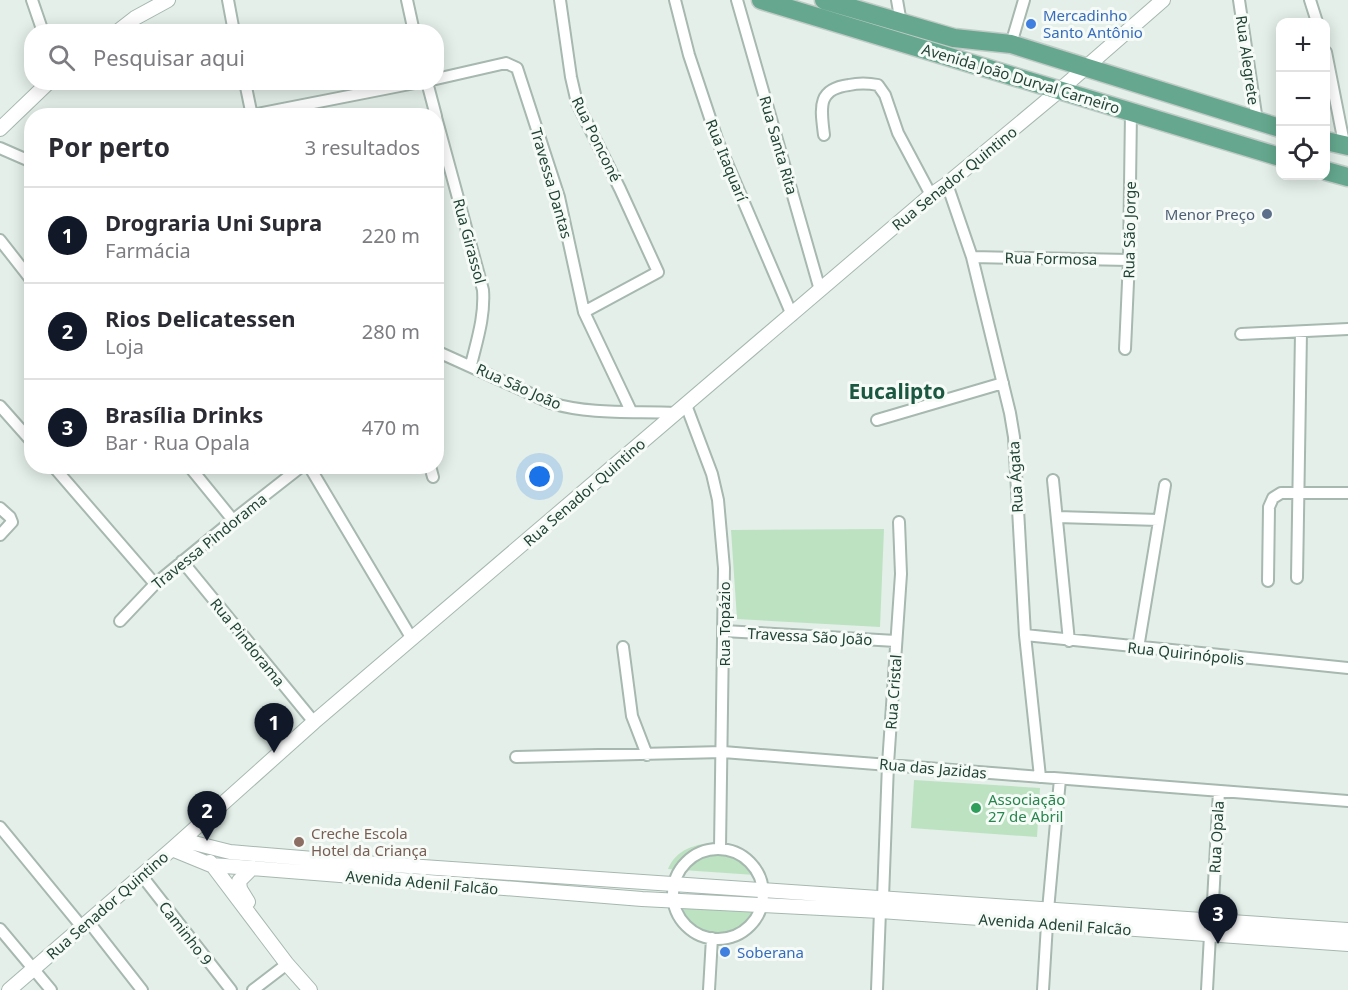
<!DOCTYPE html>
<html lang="pt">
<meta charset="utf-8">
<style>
:root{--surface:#fff;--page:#f7f7f7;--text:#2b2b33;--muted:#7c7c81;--line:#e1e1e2;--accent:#111827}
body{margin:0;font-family:"Noto Sans",sans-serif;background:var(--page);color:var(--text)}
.controls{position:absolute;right:18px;top:18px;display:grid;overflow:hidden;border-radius:12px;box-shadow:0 3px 15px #0003}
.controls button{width:54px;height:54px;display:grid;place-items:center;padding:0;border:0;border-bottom:2px solid var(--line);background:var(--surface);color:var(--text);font:30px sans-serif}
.you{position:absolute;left:540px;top:477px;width:21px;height:21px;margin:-15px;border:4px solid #fff;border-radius:50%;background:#1a73e8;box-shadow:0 0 0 9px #1a73e833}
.badge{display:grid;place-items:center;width:39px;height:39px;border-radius:50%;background:var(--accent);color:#fff;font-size:20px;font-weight:700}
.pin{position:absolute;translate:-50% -50px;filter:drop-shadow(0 2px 3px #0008)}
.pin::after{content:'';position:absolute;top:32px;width:21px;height:18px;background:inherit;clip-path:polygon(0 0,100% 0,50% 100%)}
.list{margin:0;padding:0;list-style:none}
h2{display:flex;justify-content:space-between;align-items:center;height:78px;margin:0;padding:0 24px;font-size:26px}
h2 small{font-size:20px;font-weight:400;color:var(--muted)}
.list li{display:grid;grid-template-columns:39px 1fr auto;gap:18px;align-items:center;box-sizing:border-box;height:96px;padding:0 24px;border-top:2px solid var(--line)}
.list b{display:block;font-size:22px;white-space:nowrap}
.list p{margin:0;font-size:20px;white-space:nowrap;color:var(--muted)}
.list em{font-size:20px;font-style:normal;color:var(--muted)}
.icon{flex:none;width:33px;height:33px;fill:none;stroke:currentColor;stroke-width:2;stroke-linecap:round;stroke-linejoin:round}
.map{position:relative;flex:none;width:1348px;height:990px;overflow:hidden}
.search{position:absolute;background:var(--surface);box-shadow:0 3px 15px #0003;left:24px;top:24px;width:420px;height:66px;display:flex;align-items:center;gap:15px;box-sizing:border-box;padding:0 21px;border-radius:24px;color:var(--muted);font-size:22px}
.panel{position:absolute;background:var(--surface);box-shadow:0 3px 15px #0003;left:24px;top:108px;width:420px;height:366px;border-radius:24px}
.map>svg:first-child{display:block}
.green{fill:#bce2c1}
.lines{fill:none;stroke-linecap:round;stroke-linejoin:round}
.minor-casing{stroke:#a6b8b0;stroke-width:14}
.tertiary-casing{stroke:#a6b8b0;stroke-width:16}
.primary-casing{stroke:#c1cac7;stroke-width:21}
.minor{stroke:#fff;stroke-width:10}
.tertiary{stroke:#fff;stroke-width:14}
.primary{stroke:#65a88f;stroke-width:18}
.shop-dot{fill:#3f7fe0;stroke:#f6fbf8;stroke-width:2}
.service-dot{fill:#5c6f8a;stroke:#f6fbf8;stroke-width:2}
.leisure-dot{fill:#2e9e5b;stroke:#f6fbf8;stroke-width:2}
.education-dot{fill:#8d6e63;stroke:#f6fbf8;stroke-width:2}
.labels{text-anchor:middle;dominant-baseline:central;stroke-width:6;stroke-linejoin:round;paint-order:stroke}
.shop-label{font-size:15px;fill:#366cbe;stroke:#f6fbf8;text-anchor:start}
.street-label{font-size:15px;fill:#214336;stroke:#f6fbf8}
.service-label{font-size:15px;fill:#4e5e75;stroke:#f6fbf8;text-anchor:end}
.leisure-label{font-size:15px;fill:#27864d;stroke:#f6fbf8;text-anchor:start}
.education-label{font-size:15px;fill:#785e54;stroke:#f6fbf8;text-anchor:start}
.district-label{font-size:21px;font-weight:bold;fill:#1b5841;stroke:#f6fbf8}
</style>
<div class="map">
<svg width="1348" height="990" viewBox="0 0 1348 990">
<rect width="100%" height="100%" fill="#e4efe9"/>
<path class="green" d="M884,529L880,627L737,619L731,530Z
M914,780L1040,788L1037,837L911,828Z
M717,842L737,854L755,875L668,869C676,849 696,844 717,842Z
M666,904L756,910C750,917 744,924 735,929C710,941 681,921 666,904Z"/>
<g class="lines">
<defs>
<path id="minor" d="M32,0L43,32
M228,0L234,32
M407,0L414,32
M560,0L571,77L577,103L620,189L658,272L584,312
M675,0L689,55L718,142L792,315
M737,0L820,290
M897,0L901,23
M1239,0L1257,121
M1310,0L1317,22
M1011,44L1024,0
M1326,52L1343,138
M436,79L506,63L517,68L559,197L584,312L631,411
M245,82L252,116
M427,82L436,116
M252,115L420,82
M436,117L483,290C485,316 477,340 471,365
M824,135C821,109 816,89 849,85C858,83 868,83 878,85L885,95L898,133L931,195
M0,148L32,162
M947,184L972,257L1010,413L1014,437L1025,635L1040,777
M0,240L32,281
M972,257L1129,260
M1241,334L1348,329
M1125,349L1129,260L1131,111
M436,351L551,403C591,415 634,411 676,413
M686,405L712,474L718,500L724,568L720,848
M0,406L32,442
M877,420L1003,383
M53,466L155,584
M189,466L233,520
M309,466L412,639
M430,466L433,477
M1053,480L1069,641
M0,508L10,517L12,522L0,535
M1057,517L1159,520
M182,561L314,722
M1297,578L1301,332
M1268,581L1269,507L1273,498L1281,493H1348
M120,621L155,584L233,520L302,466
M724,631L896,641
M1025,635L1348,668
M623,647L632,716L647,755
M1138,648L1165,485
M516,757L723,752L1348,801
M0,827L82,927
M673 894a45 45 0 1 1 90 0a45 45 0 1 1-90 0Z
M142,876L231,990
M883,898L888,764L901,574L899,522
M1048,910L1060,779
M1212,920L1219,791
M88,921L142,990
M0,929L51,990
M253,990L287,964
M709,990L712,938
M877,990L880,911
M1043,990L1047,924
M1207,990L1210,935"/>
<path id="tertiary" d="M117,32L135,18L168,0
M0,129L49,82
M182,840L230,852L350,862L1348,930
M172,849L211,865L252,868L642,899L880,911L1348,944
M210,862L287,964L310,990
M248,902L240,889L239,881L252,868
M9,990L172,849L314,722L931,195L947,184L1061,89L1163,0"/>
<path id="primary" d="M761,0L1280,157
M824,0L954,38L1011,44L1280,128
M1326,141L1348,146
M1326,171L1348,177"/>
</defs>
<use href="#minor" class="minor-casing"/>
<use href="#tertiary" class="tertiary-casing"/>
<use href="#primary" class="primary-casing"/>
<use href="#minor" class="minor"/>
<use href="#tertiary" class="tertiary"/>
<use href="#primary" class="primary"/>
</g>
<g class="shop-dot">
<circle cx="1031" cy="24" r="6"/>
<circle cx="725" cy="952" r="6"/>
</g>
<circle class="service-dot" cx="1267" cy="214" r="6"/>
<circle class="leisure-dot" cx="976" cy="808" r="6"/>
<circle class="education-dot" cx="299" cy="842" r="6"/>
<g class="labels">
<g class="shop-label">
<text x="1043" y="15">Mercadinho<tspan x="1043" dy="17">Santo Antônio</tspan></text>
<text x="737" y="952">Soberana</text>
</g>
<g class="street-label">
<text transform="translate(1248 60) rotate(82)">Rua Alegrete</text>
<text transform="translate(1021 78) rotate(17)">Avenida João Durval Carneiro</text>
<text transform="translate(597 139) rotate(64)">Rua Ponconé</text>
<text transform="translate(779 145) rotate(74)">Rua Santa Rita</text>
<text transform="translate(727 160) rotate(68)">Rua Itaquarí</text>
<text transform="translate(954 178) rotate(-39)">Rua Senador Quintino</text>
<text transform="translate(552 183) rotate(74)">Travessa Dantas</text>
<text transform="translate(1129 230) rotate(-89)">Rua São Jorge</text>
<text transform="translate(470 241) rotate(75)">Rua Girassol</text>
<text transform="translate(1051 258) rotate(1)">Rua Formosa</text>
<text transform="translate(519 386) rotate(24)">Rua São João</text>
<text transform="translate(1015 477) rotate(-93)">Rua Ágata</text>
<text transform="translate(584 492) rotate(-41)">Rua Senador Quintino</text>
<text transform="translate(209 541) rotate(-39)">Travessa Pindorama</text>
<text transform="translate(724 624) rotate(-90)">Rua Topázio</text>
<text transform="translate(810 636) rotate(3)">Travessa São João</text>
<text transform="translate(248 642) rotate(51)">Rua Pindorama</text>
<text transform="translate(1186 653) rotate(6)">Rua Quirinópolis</text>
<text transform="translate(893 692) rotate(-86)">Rua Cristal</text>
<text transform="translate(933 768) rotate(5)">Rua das Jazidas</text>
<text transform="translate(1216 837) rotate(-87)">Rua Opala</text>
<text transform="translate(422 882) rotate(5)">Avenida Adenil Falcão</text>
<text transform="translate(107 905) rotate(-41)">Rua Senador Quintino</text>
<text transform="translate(1055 924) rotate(4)">Avenida Adenil Falcão</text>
<text transform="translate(186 933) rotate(52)">Caminho 9</text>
</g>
<g class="service-label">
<text x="1255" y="214">Menor Preço</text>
</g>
<g class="leisure-label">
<text x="988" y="799">Associação<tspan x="988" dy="17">27 de Abril</tspan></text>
</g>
<g class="education-label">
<text x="311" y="833">Creche Escola<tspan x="311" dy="17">Hotel da Criança</tspan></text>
</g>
<g class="district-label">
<text x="897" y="391">Eucalipto</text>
</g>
</g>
</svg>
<div class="controls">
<button>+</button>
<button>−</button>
<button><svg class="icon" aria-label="locate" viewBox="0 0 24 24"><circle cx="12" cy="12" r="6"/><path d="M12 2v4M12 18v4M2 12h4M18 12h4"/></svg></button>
</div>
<div class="you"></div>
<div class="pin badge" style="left:274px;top:753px">1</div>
<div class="pin badge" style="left:207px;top:841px">2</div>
<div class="pin badge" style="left:1218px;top:944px">3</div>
<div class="search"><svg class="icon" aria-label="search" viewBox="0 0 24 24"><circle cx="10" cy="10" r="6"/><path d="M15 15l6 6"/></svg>Pesquisar aqui</div>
<section class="panel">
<h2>Por perto<small>3 resultados</small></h2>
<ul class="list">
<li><span class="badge">1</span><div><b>Drograria Uni Supra</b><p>Farmácia</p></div><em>220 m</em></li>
<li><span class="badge">2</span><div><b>Rios Delicatessen</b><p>Loja</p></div><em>280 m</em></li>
<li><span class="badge">3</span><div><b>Brasília Drinks</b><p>Bar · Rua Opala</p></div><em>470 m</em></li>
</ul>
</section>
</div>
